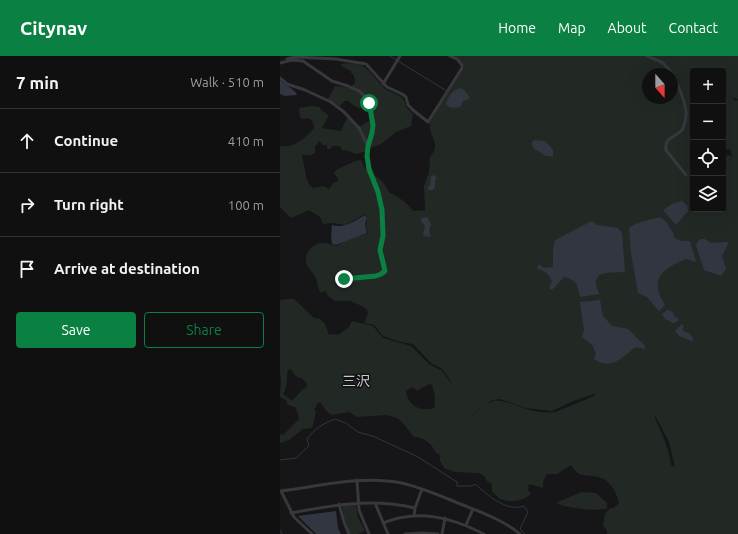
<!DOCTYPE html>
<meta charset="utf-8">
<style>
:root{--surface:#101011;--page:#19191a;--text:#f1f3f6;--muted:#9c9d9f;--line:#303031;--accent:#0b8043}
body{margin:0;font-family:Ubuntu,"Noto Sans JP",sans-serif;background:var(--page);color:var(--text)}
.controls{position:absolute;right:12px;top:12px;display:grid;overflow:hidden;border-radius:4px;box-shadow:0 4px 16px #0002}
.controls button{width:36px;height:36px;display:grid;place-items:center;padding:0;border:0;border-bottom:1px solid var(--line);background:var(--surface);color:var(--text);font:20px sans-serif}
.compass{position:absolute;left:362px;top:12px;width:36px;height:36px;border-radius:50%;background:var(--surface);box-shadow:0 4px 16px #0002;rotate:159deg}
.stop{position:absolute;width:12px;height:12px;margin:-9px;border:3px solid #0b8043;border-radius:50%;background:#fff}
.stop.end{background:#0b8043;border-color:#fff;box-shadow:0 1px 4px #0008}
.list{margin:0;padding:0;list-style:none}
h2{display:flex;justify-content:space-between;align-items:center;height:52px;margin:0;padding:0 16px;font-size:17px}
h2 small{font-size:13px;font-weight:400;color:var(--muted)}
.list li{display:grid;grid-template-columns:26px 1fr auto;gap:12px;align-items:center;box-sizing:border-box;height:64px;padding:0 16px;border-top:1px solid var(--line)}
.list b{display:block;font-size:15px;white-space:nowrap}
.list em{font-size:13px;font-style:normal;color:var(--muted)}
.actions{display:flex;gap:8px;padding:12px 16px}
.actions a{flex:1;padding:9px 0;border:1px solid var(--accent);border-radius:4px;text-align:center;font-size:14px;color:var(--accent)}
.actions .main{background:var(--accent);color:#fff}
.icon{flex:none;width:22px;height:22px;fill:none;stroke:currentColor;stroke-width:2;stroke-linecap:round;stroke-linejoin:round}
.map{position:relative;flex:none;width:458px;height:478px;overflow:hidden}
header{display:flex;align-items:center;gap:24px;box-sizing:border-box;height:56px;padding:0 20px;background:var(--accent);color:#fff}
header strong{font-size:19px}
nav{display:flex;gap:22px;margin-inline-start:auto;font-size:14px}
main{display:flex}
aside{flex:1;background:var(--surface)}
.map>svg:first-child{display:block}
.green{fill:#222925;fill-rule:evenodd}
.water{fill:#323640}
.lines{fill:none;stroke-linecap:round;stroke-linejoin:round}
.stream{stroke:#323640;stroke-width:1}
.minor{stroke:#37373c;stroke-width:3}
.route{stroke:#0b8043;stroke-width:5}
.labels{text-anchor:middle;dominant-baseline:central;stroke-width:3;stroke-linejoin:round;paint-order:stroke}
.quarter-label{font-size:14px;fill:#c9c9d2;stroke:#111012}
</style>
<header>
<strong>Citynav</strong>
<nav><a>Home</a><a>Map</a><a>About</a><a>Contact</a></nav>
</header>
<main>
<aside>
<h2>7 min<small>Walk · 510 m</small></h2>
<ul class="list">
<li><svg class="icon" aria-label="ahead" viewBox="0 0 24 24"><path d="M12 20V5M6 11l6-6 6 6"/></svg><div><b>Continue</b></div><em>410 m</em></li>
<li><svg class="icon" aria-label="right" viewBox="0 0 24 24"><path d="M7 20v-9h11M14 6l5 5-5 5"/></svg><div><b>Turn right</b></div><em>100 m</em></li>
<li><svg class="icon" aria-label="arrive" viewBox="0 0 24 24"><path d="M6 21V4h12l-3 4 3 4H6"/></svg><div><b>Arrive at destination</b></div></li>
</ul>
<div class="actions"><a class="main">Save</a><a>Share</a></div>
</aside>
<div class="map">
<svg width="458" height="478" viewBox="0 0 458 478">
<rect width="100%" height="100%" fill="#161517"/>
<path class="green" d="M174,0H458V43L451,42L456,45L458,44V478H327V475L323,469L325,458L330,452H334L339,447C337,438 331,425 321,422C309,417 299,424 291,409L277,418H267L263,426V432L249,428L248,434L251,438C243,445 229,448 219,442C216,440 214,437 212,435V428L207,425L204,420L199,417L174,416L164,412L160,405V400L158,397H156C152,388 144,381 134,381L122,366L117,362L106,359L77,361L69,356L52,359L47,356L41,347L38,346L36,351L34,353L36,356L32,372L23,373L9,384L0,387V378L3,379L19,363L18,358L15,351L8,349L6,344L0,341C0,335 2,323 0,318V244L7,243H14L34,262L40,263L45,268L49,279L53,278L58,279L69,271L72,265L93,270L103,282L131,290L149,308L162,315L173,330L168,321L162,313L151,307L133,288L120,286L103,280L94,269L84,267L88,258L87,254L82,250L70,245H55L48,240L45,235L41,237C37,232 38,227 36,222C34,217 29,214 27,209C23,199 31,188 42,187C47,187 52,189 57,190L65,185L88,177L86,170L87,163V160L85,158L66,169L52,167L43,168L40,161L29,154L11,162L0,151V90C15,92 24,83 34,72L33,66L29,62L25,63L20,62L19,52L32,50L40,51L41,54L49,59L42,72L61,75L67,62L78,71L91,64L90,57C83,52 74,52 69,45H65L60,50L48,43L55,30L70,32L75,27V23L74,21V19L71,17V15L61,10L62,8L67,7L81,9L87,13L105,33L120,40L125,45L126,51L133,58L131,70L116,76L101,88L90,92L84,96L76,98L66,94L63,95L60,90H52L51,93H47V89H43L39,85L38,86V88L35,90V97L30,99H22L27,124L29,128L33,132L44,130L49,133L51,131L52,128L59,124L54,117L56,114L75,105L81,104L85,112L102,125L110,137L118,141L127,148L133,155L145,154L144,130L149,116L150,101C162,89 149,82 150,67C151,63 180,16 184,12L182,6ZM413,15H443V94L450,93L452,99L451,100L449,99L443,101V153H413ZM368,18H392V42H368ZM11,313C14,318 16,322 22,322L27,328L26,332L23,333L13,344H11L3,338C8,331 6,323 8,314ZM149,328L152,329L155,341L154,345L155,350L154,352C140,356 128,350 126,335L133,331L137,335ZM314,338L316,339L276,356C269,356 261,357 254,355C245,353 220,342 213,345C204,348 198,357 190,361L212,344L220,343L246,352L272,355L293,345ZM375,359L389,386L395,411L391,409C389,392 382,378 375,362Z
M301,436L316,437L328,448L326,450L328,452C317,456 287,452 276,447Z
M62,449H76L78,461L85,475L78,478H70L64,461Z"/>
<path class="water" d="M0,24C5,30 14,32 17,39L5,40L0,38Z
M180,32L184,34L189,40V43L183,45L180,51C175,52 169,53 166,48C167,41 173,34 180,32Z
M254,84L265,85L273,94V100H266L253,92L252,87Z
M154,119L157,122L155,124V131L153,134H148V131L150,129L151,120Z
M402,145L407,149L408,155L396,169L383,154L394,147Z
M85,159L87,162L85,168L87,176V177L56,189L52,188L51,179L52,169C65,173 74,165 85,159Z
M147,161L151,168L149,174L151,181L144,180L143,178L145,171L144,168L141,166V162Z
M379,161L386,165L389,171L394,178L393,181L401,185H410L416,206L406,203C381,213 369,224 385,249L379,255L367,241L358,237L351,197L349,172C354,167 371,164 379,161Z
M312,165L317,169L338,172L342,177L345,216C338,217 317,214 316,225C315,228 318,234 319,238L300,241C297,229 298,224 284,221L272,234L269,232L272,225C270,219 264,214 258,213L257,210L260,209L264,212L273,211V194L275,184Z
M421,183H425L431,187L448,186V188L442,200L446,213L441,220L424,214L416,189L418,185Z
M320,244L323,260L332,270L348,273L365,290V293C361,292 356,291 353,293C351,294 350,296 348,297C338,306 327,312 314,303L316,298L313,290L302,281L304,274L300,246Z
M387,254L393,256L394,260L398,262V265L393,267L385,263L382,258Z
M402,268L404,270L402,273L405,276L409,277L413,282V284L411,285L399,280L395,275Z
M56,455L58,472L61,478H36L18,460Z"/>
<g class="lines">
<path class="stream" d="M110,0L165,34
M0,404L16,402L29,390L27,383C34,373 44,367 55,363L66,367L78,376L95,381L138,401L177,426V430H192L195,428C208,439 225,456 244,450L248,456L240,473L245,478
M0,474L2,478"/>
<path class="minor" d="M367,0C373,3 379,4 384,8C394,17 405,43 406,56C407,60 404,71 402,74C395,82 384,81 386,94L406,119
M7,3L15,1L56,3L86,8L107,31L122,38L126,41L128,49L133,54L148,66L182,12V9L177,3L170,0
M0,7L12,4L23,5L52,25L68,30L79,35L87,42L92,55L93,69L92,77L88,90L87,100L89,113L98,136L102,154L103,180L100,194L105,215L101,218L96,219L64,223
M0,22L7,28L25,34L51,46L64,56L79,72L88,90
M103,28L120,0
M77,424L79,454L89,478
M0,435C41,430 81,419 122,427C143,432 163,441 183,449C203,457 223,464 240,478
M1,435L14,461L32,478
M95,447L108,478
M59,448L64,466L69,478
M11,457C53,449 92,442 135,452
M134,460L135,452L142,433
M103,467C138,453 171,461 204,478
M186,469L193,453
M125,478L142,477L158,478
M162,478L165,462"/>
</g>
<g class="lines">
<path class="route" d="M64,223L96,220L101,218L105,215L100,194L103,180L102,154L98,136L89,113L87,100L88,90L92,77L93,69L89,47"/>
</g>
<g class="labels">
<g class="quarter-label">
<text x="76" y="325">三沢</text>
</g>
</g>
</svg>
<div class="controls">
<button>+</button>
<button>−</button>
<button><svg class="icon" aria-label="locate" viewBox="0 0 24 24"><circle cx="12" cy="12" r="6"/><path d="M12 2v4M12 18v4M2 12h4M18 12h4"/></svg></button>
<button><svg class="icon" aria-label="layers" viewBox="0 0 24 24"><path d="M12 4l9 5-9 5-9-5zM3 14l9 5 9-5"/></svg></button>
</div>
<svg class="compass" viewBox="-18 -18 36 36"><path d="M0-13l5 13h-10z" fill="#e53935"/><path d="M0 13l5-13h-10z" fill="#9c9d9f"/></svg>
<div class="stop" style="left:89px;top:47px"></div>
<div class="stop end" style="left:64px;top:223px"></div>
</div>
</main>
